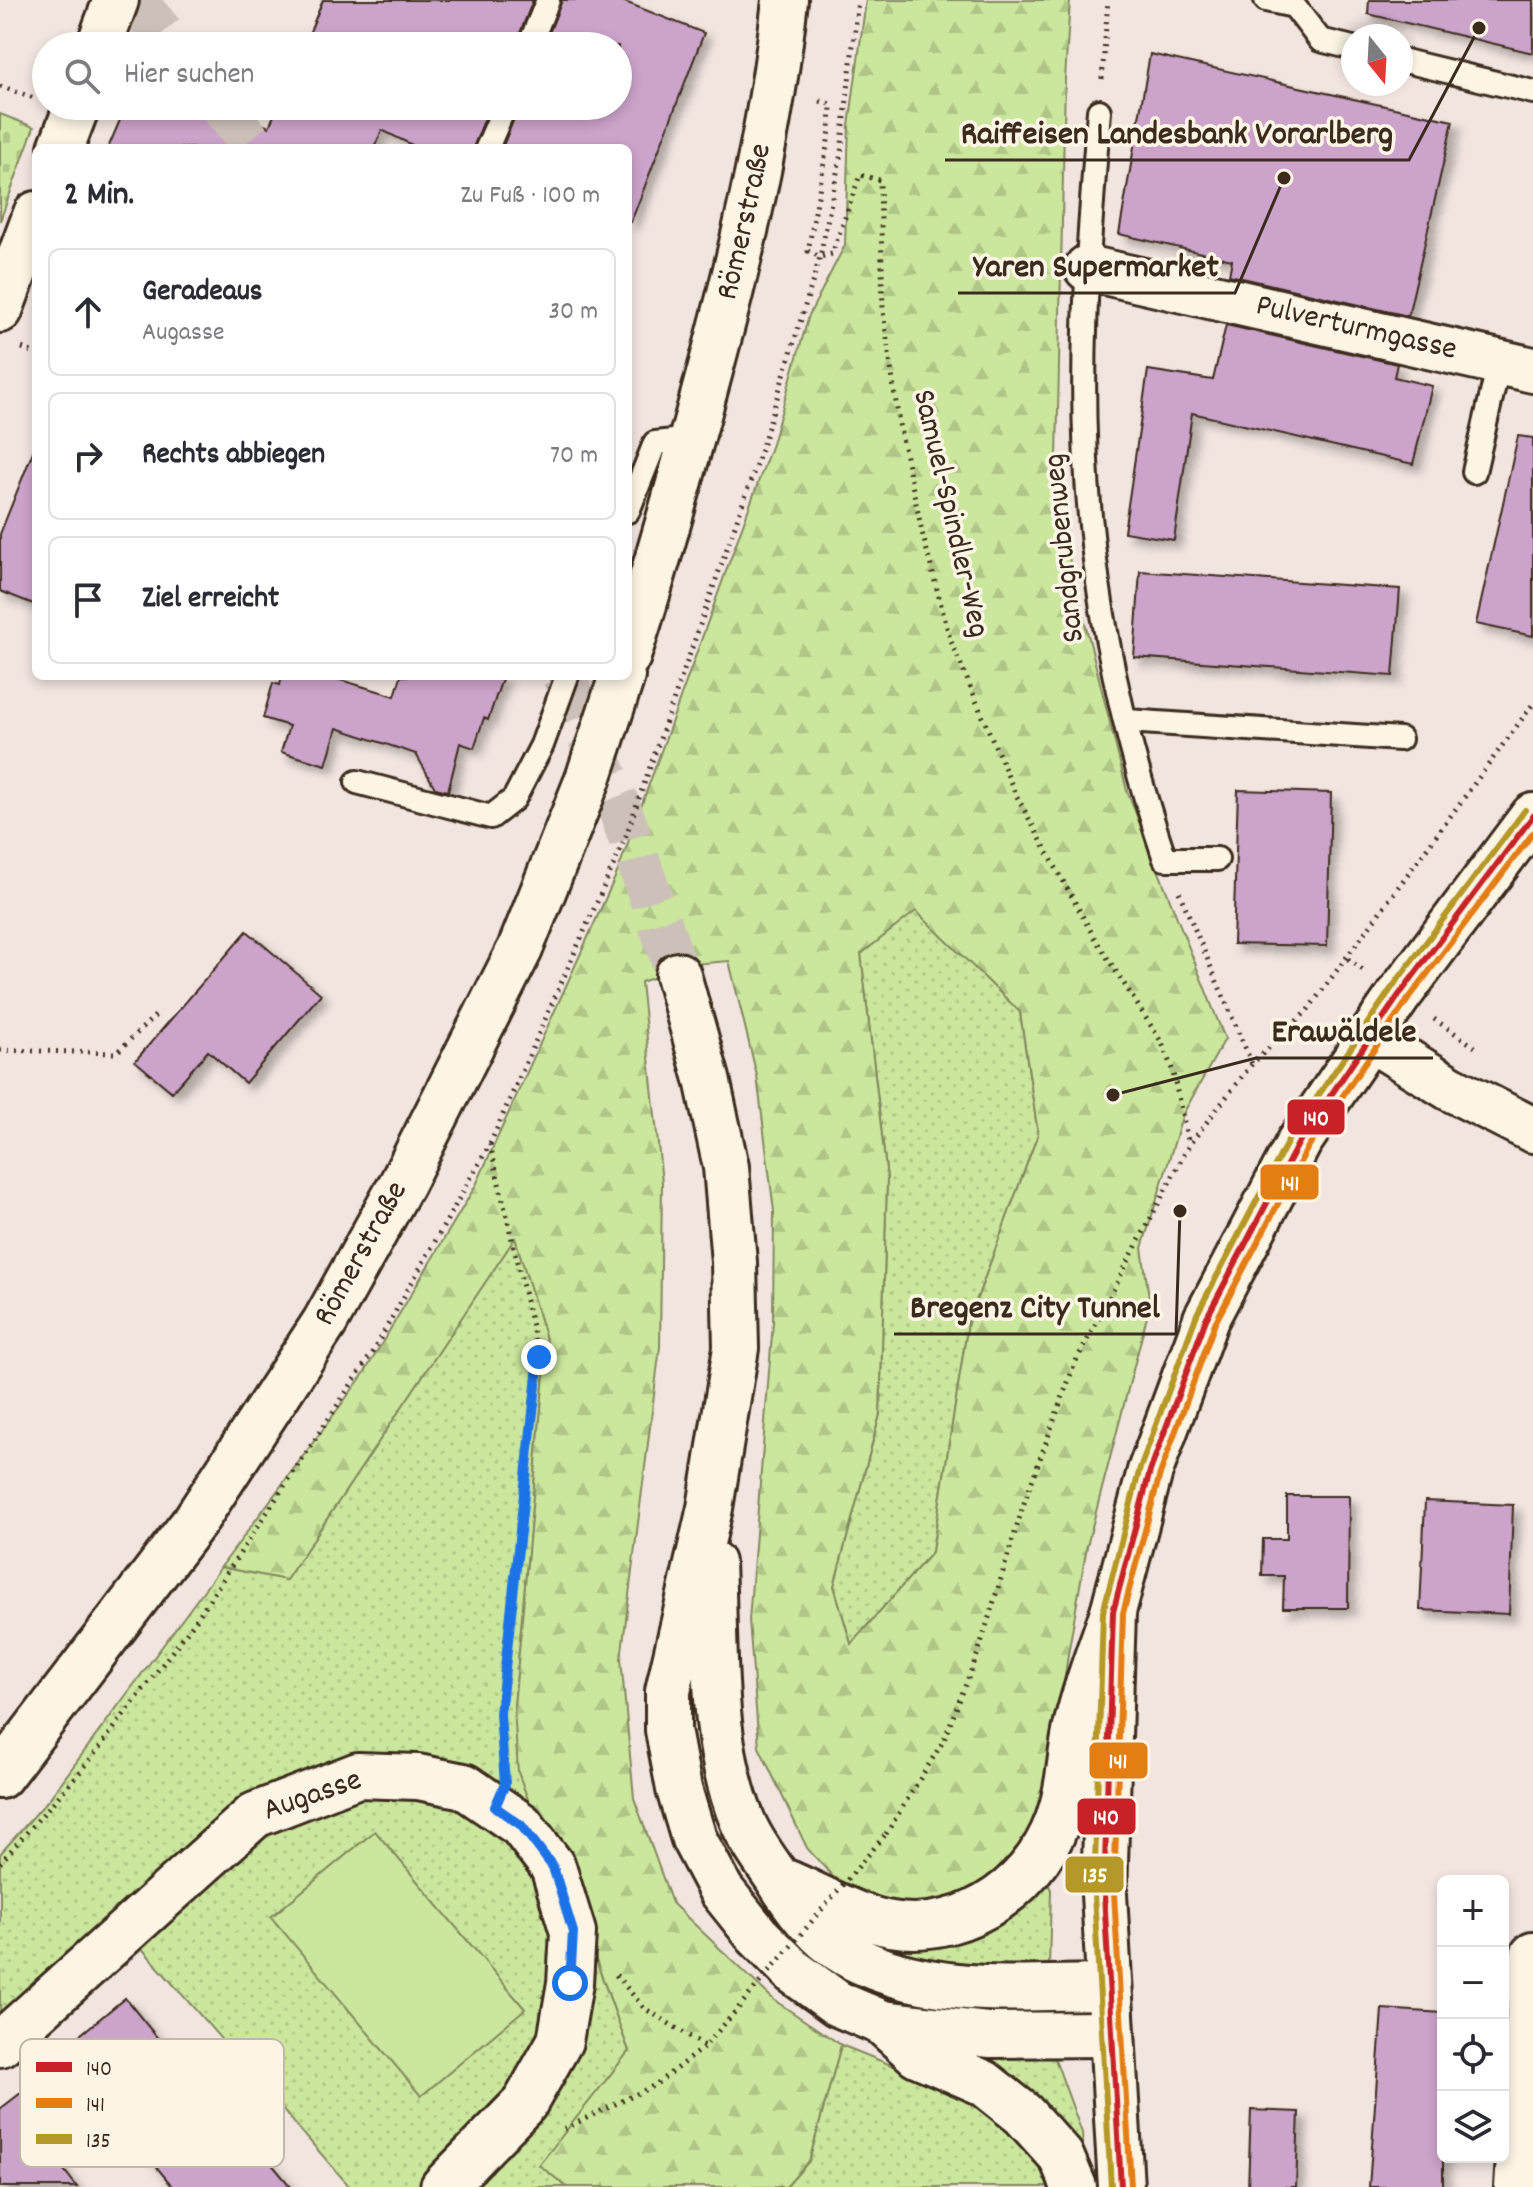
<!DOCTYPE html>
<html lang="de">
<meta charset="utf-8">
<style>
:root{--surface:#fff;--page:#f2f2f3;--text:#2b2b33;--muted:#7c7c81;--line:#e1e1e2}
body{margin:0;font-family:Dekko,sans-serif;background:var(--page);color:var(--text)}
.controls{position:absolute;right:24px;bottom:24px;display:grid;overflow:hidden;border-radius:12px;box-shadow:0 4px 12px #0003}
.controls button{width:72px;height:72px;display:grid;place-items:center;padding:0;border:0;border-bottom:2px solid var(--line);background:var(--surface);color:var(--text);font:40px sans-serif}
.compass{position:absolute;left:1341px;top:24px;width:72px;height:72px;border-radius:50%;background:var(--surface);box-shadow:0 4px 12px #0003;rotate:162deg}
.stop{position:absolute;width:24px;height:24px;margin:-18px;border:6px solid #1a73e8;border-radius:50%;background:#fff}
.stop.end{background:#1a73e8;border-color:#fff;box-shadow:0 2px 8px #0008}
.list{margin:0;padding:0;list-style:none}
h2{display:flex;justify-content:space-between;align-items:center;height:104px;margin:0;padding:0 32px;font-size:34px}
h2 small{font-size:26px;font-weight:400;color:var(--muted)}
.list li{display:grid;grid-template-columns:52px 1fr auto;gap:24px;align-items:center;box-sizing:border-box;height:128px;margin:0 16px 16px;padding:0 16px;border:2px solid var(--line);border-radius:12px}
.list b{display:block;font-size:30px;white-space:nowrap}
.list p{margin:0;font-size:26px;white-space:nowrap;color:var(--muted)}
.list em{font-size:26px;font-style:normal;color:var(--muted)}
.icon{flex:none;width:44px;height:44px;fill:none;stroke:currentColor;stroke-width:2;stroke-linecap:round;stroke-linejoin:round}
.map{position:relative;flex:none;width:1533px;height:2187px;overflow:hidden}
.search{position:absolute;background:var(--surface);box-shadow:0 4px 12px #0003;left:32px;top:32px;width:600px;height:88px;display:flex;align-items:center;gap:20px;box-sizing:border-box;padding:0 28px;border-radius:44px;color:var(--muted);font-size:30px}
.panel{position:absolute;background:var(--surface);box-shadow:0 4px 12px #0003;left:32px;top:144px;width:600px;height:536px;border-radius:12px}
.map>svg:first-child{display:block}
.grass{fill:url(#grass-dots);stroke:#83885e;stroke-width:2}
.forest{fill:url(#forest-firs);stroke:#83885e;stroke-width:2;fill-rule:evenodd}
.cemetery{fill:url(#cemetery-stones);stroke:#83885e;stroke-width:2}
.garden{fill:#cbe79d;stroke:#83885e;stroke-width:2}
.building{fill:#cca3ca;stroke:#3b2a1e;stroke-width:2;filter:url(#shadow)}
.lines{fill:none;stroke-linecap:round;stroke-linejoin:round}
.highway-tunnel{stroke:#cdc0b9;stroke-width:44;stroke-dasharray:44 22;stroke-linecap:butt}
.lane-casing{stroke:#3b2a1e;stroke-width:28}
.street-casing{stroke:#3b2a1e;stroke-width:50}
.primary-casing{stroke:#3b2a1e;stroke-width:50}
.highway-casing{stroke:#3b2a1e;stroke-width:50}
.path{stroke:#3b2a1e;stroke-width:5;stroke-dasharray:2 6;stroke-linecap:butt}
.lane{stroke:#fcf5e5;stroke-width:22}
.street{stroke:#fcf5e5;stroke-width:44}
.primary{stroke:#fcf5e5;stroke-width:44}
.highway{stroke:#fcf5e5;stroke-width:44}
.path-bridge{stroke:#3b2a1e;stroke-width:5;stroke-dasharray:2 6;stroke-linecap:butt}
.bus-1-casing{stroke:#fcf5e5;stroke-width:12}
.bus-2-casing{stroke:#fcf5e5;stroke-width:12}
.bus-3-casing{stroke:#fcf5e5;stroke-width:12}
.bus-1{stroke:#c82128;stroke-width:6}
.bus-2{stroke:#e37e13;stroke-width:6}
.bus-3{stroke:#b59828;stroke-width:6}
.route{stroke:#1a73e8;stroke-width:10}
.labels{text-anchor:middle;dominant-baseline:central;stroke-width:7;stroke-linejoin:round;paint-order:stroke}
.street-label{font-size:32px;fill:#3b2a1e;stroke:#fcf5e5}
.key{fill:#fcf5e5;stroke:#c2b8a9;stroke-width:2}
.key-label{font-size:22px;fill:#3b2a1e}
.leader{fill:none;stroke:#3b2a1e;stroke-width:3}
.callout-dot{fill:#3b2a1e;stroke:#fcf5e5;stroke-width:3}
.callout-label{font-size:34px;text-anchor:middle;font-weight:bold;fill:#3b2a1e;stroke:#fcf5e5;stroke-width:7;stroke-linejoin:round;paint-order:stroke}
.line-badge{stroke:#fcf5e5;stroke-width:3}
.badge-label{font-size:22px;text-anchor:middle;font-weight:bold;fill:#fff}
</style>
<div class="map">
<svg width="1533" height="2187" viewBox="0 0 1533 2187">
<defs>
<pattern id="grass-dots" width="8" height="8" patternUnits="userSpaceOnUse" patternTransform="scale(2)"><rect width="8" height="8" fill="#cbe79d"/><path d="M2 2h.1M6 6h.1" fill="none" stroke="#afc687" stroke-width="1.8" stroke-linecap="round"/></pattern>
<pattern id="forest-firs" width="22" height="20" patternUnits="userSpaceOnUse" patternTransform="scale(2)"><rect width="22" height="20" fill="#cbe79d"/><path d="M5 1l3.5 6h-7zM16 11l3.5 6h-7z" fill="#afc687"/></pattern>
<pattern id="cemetery-stones" width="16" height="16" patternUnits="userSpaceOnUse" patternTransform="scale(2)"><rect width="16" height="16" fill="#cbe79d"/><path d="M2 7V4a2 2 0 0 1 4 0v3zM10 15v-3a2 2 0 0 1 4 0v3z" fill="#afc687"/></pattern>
<filter id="shadow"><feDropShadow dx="7" dy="7" stdDeviation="4" flood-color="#0004"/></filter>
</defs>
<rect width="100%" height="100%" fill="#f2e5e0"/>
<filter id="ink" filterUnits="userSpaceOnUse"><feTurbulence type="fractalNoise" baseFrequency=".0125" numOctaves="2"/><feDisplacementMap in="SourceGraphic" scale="16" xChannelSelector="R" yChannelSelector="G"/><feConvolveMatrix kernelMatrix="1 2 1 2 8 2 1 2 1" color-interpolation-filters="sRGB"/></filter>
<g filter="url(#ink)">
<path class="grass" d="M916,910L1020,1012L1038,1134L968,1323L932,1552L851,1644L834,1586L880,1414L887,1179L861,954Z
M515,1237L547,1342L514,1707L585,1930L629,2051L540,2165L567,2187H350L138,1944L0,2065V1854L49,1799L221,1567L286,1580Z
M1047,1881L1051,1890L1049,1967L967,1973L883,1948L940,1946L961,1940Z
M841,2045L969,2096L1005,2126L1034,2159L1051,2187H786L809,2161Z
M979,2055L1054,2056L1082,2133L1084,2165L976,2056Z"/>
<path class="forest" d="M866,0H1070L1065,79L1056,506L1127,791L1225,1039L1183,1114L1142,1248L1150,1305L1087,1546L1068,1654L1055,1749L1036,1823L1014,1854L986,1884L946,1902L908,1908L875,1901L834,1878L807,1848L759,1747L749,1620L773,1322L774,1211L757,1076L729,961L693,964L641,982L662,1182L660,1347L621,1659L634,1798L672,1903L774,2000L841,2045L809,2161L786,2187H567L539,2165L629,2051L585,1930L537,1824L518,1772L514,1707L547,1342L515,1238L286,1580L221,1567L363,1375L476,1185L617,873L772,444L809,315L845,245L849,126ZM916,911L1020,1012L1038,1134L968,1323L932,1552L851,1644L834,1586L880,1414L887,1179L861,954Z"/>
<path class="cemetery" d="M0,114L34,127L0,221Z"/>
<path class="garden" d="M375,1831L525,2009L421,2096L271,1917Z"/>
<path class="building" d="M323,0H533L515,46H304Z
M562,0H620L704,33L631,222L628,221V148H502L519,106H618V46H544Z
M1369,0H1533V53L1368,14Z
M1150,54L1453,121L1408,316L1229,275L1232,260L1119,234Z
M126,106H218L269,127L278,106H490L473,148H418L382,130L374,148H108Z
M1226,325L1397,364L1394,377L1432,386L1413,464L1192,413L1174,540L1124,532L1148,370L1213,380Z
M1518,436L1533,438V636L1476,624Z
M34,449H36V605L0,591V534Z
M1140,571L1400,589L1393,676L1134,657Z
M282,676H327L395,696L401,676H503L488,720L484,718L474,748L460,743L448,791L435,788L416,754L337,728L326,765L281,752L289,726L263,718L273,683L280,685Z
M1238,790L1331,793L1327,946L1233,944Z
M247,931L321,994L245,1083L208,1051L172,1092L135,1061Z
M1287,1496H1349L1348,1608H1283L1284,1576H1262L1263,1539H1287Z
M1425,1501L1513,1505L1509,1614L1420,1610Z
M125,1998L203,2094L209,2089L291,2187H173L111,2112L55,2158L77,2187H0V2109L57,2065L52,2058Z
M1382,2009L1443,2013V2187H1369Z
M1251,2110L1299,2112L1296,2187H1248Z"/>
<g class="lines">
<path class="highway-tunnel" d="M134,0L173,46
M222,106L255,148
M564,676L622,815L678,975"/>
<defs>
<path id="lane" d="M1266,0L1294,6L1320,40L1353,48
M529,46L548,0
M1401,60L1533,92
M1099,111C1088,245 1077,382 1090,516C1101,633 1128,749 1165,859H1217
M487,148L505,106
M1474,472L1499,363
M628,511L655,443L692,439
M1127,721L1400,739
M357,782L491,817L514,799L542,745L567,676"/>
<g id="street">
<path d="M99,46L116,0"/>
<path d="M61,148L77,106"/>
<path id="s1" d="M1087,268L1533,370"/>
<path d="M0,310L36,214"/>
<path d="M1369,1038L1450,1088L1533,1130"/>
<path d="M0,2044L255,1815L358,1775L418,1777L464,1786L521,1825L553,1867L573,1932L570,1983L560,2041L525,2103L443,2187"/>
<path d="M1517,2187L1533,1955"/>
</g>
<g id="primary">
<path id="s2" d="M628,656C656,569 680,482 704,393C739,264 771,133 785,0"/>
<path id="s3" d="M0,1776L195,1521L325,1322L402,1183L520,949L588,779L622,676"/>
<path d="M1121,2187L1104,1894L1113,1612L1150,1471L1206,1319L1299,1142L1399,995L1533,816"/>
</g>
<path id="highway" d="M678,975L707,1079L726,1167L734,1262L736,1348L710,1508L668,1691V1730L679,1789L694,1839L721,1890L757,1935L794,1972L838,2004L883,2023L953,2031L989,2035L1112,2034
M712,1563C716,1645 710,1745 743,1822C751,1842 766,1861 778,1879C813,1935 842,1962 909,1978C974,1994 1043,1987 1109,1987
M778,1879C815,1893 851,1917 891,1924C968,1937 1043,1881 1062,1807C1070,1780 1070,1751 1077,1723C1086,1685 1100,1649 1113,1612
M883,2023L917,2054L984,2083L1023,2114L1061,2156L1074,2187"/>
</defs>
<use href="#lane" class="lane-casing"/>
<use href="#street" class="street-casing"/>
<use href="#primary" class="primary-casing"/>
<use href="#highway" class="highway-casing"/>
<path class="path" d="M1102,79L1108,0
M0,86L34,98
M820,101L831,104L830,130L808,251L820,257L832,254L860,175L880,180L883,311L899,424L923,536L950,639L1015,793L1094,937L1162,1043L1172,1069L1189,1145
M22,348L36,354
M1179,892L1252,1064
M1348,959L1363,970
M1434,1019L1475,1047
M0,1050L116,1053L157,1014
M490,1144L539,1357L500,1714L503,1761
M886,1834L944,1740L978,1653L1025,1500L1075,1363L1189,1145L1252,1064L1307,1011L1533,704
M0,1863L86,1765L196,1620L372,1353L490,1144L624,841L758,460L820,257L841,153L858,0
M616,1975L644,2008L705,2046
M564,2129L655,2085L705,2046L728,2020"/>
<use href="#lane" class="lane"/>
<use href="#street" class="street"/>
<use href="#primary" class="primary"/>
<use href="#highway" class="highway"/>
<path class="path-bridge" d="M728,2020L886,1834"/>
<defs>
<path id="bus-1" d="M1121,2187L1104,1894L1113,1612L1150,1471L1206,1319L1299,1142L1399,995L1533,816"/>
<path id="bus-2" d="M1131,2186L1114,1894L1123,1613L1160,1474L1215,1323L1308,1147L1407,1001L1533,833"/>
<path id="bus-3" d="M1111,2187L1094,1895L1103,1612L1140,1468L1197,1314L1290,1137L1391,989L1525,810"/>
</defs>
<use href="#bus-1" class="bus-1-casing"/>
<use href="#bus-2" class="bus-2-casing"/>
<use href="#bus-3" class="bus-3-casing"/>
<use href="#bus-1" class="bus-1"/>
<use href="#bus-2" class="bus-2"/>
<use href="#bus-3" class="bus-3"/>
</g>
</g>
<g class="lines" filter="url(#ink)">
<path class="route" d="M539,1357L500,1714L505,1784L495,1807L521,1825L553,1867L573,1932L570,1983"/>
</g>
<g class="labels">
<g class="street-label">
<text stroke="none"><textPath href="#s2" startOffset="450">Römerstraße</textPath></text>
<text stroke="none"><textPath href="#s1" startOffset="276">Pulverturmgasse</textPath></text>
<text transform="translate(949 514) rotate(77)">Samuel-Spindler-Weg</text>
<text transform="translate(1066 548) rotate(-96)">Sandgrubenweg</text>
<text stroke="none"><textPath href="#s3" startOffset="636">Römerstraße</textPath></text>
<text transform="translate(313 1797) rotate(-19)">Augasse</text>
</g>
</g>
<rect x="20" y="2039" width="264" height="128" rx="12" class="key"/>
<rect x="36" y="2062" width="36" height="10" fill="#c82128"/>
<rect x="36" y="2098" width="36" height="10" fill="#e37e13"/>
<rect x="36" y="2134" width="36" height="10" fill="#b59828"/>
<g class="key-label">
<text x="86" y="2075">140</text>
<text x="86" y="2111">141</text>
<text x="86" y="2147">135</text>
</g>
<path class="leader" d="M1479 28L1409 160H945M1284 178L1235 293H958M1113 1095L1256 1058H1433M1180 1211L1176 1334H894"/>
<g class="callout-dot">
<circle cx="1479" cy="28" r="8"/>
<circle cx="1284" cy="178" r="8"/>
<circle cx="1113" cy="1095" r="8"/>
<circle cx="1180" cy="1211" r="8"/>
</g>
<g class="callout-label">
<text x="1177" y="143">Raiffeisen Landesbank Vorarlberg</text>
<text x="1096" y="276">Yaren Supermarket</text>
<text x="1344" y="1041">Erawäldele</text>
<text x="1035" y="1317">Bregenz City Tunnel</text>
</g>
<g class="line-badge">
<rect x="1286" y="1098" width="60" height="38" rx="8" fill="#c82128"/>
<rect x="1259" y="1163" width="61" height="38" rx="8" fill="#e37e13"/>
<rect x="1088" y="1741" width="61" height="39" rx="8" fill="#e37e13"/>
<rect x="1076" y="1797" width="61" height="39" rx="8" fill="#c82128"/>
<rect x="1064" y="1855" width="61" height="39" rx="8" fill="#b59828"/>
</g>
<g class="badge-label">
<text x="1316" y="1125">140</text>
<text x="1290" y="1190">141</text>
<text x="1118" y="1768">141</text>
<text x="1106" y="1824">140</text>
<text x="1095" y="1882">135</text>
</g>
</svg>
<div class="controls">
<button>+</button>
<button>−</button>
<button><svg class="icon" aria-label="locate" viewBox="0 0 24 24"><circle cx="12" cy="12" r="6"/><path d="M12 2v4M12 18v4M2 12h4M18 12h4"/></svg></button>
<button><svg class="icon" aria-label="layers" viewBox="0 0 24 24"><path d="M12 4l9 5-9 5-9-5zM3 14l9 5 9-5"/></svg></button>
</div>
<svg class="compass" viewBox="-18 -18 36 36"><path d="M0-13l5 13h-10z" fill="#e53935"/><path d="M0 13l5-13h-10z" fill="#7c7c81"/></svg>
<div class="stop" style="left:570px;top:1983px"></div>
<div class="stop end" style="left:539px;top:1357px"></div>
<div class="search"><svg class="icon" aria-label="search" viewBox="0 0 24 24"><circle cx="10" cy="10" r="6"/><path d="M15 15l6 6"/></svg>Hier suchen</div>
<section class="panel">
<h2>2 Min.<small>Zu Fuß · 100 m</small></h2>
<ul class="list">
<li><svg class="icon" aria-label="ahead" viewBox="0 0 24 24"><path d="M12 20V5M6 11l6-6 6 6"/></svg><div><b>Geradeaus</b><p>Augasse</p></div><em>30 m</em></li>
<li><svg class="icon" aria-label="right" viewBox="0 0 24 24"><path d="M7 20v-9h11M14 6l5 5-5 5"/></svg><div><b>Rechts abbiegen</b></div><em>70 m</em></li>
<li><svg class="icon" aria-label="arrive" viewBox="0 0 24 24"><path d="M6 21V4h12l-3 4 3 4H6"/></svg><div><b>Ziel erreicht</b></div></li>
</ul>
</section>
</div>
